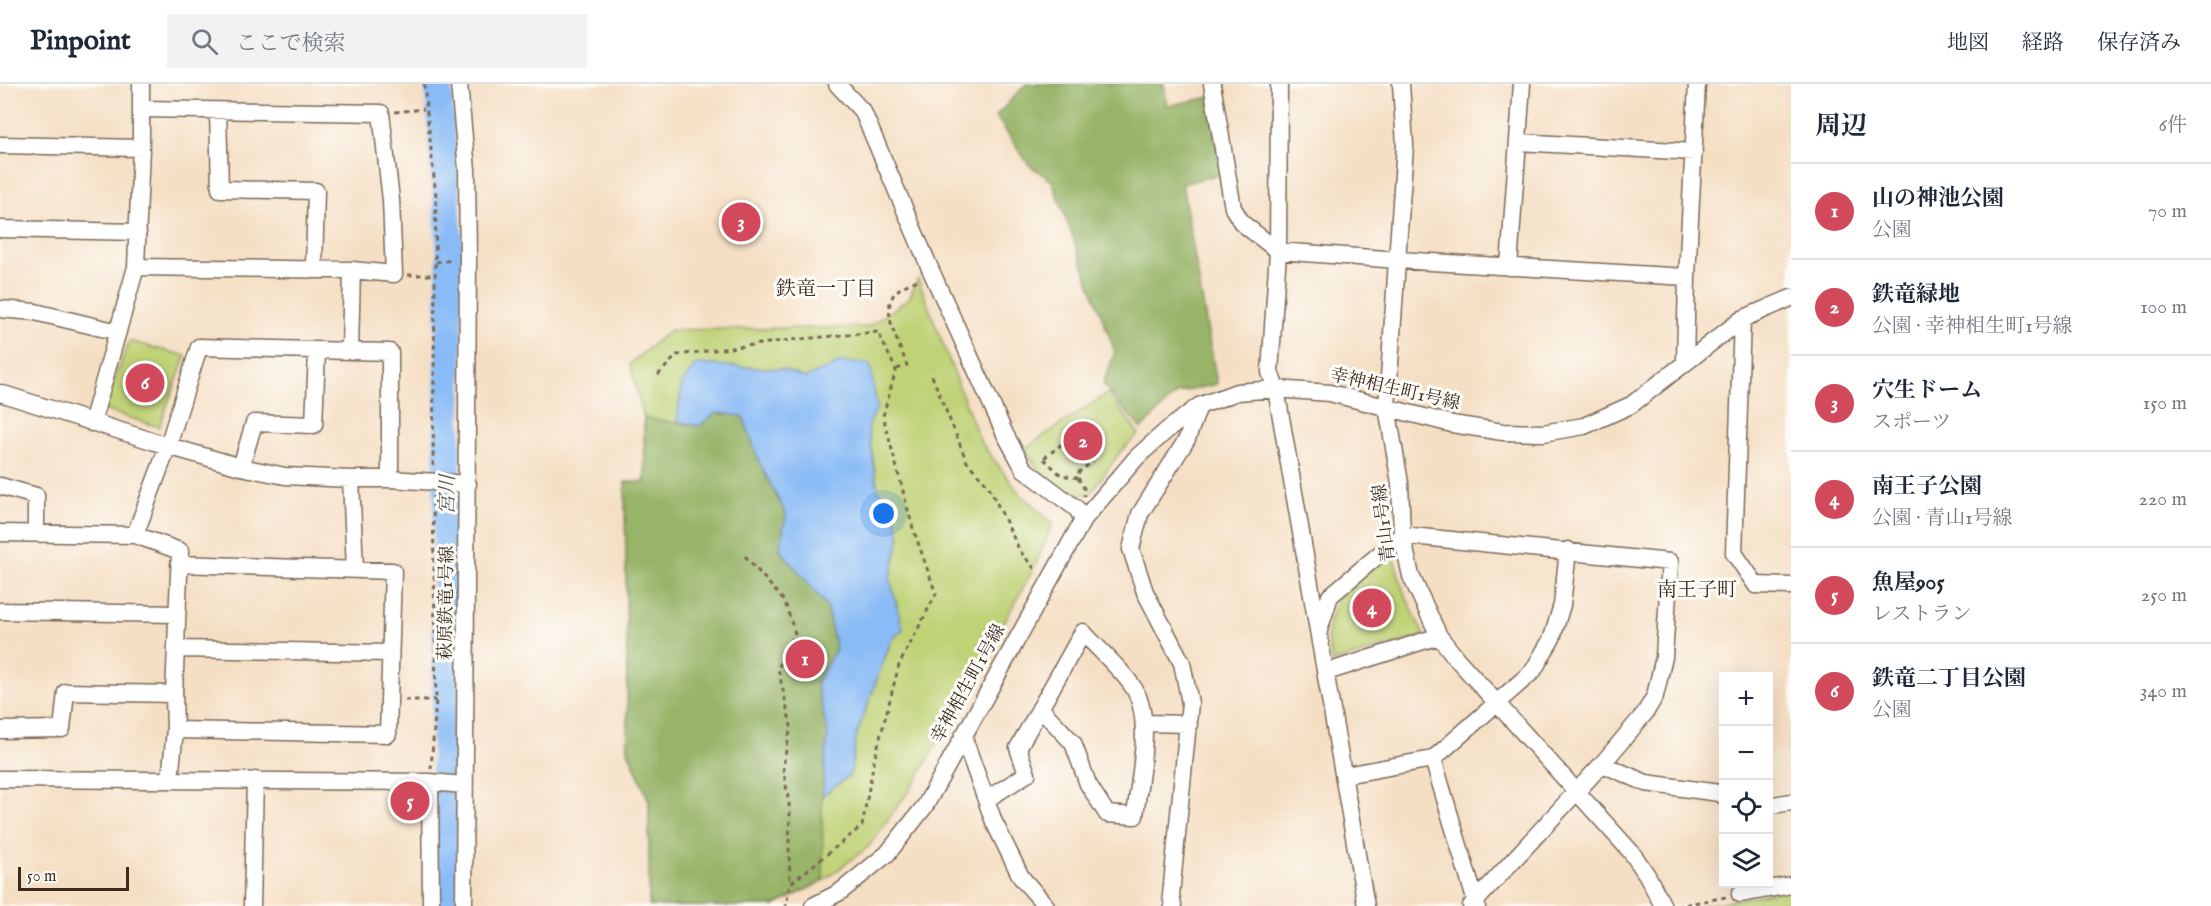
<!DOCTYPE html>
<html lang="ja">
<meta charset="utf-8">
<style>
:root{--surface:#fff;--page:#f2f2f3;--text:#1f2937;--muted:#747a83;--line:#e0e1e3;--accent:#d1495b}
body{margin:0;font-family:"IM FELL English","Noto Serif JP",serif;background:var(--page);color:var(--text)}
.controls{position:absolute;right:18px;bottom:18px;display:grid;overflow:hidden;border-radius:0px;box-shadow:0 6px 24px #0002}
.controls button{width:54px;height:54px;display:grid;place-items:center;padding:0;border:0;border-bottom:2px solid var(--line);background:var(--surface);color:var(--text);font:30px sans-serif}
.scale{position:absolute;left:18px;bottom:15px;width:111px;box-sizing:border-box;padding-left:6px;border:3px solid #3b2a1e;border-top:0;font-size:16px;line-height:21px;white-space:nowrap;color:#3b2a1e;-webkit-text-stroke:4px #fdfcf7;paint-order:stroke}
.you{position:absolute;left:884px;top:430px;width:21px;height:21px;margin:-15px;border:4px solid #fff;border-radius:50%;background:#1a73e8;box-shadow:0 0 0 9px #1a73e833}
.badge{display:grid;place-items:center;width:39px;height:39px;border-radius:50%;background:var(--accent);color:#fff;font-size:20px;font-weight:700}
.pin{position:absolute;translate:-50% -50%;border:3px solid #fff;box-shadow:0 2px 6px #0006}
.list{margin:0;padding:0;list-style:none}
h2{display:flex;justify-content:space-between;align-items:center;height:78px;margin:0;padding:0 24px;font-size:26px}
h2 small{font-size:20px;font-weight:400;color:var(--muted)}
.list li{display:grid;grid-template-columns:39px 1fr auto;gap:18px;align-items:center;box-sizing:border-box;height:96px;padding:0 24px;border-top:2px solid var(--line)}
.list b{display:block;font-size:22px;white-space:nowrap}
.list p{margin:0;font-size:20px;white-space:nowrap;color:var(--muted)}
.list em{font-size:20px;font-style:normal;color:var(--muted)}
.icon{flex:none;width:33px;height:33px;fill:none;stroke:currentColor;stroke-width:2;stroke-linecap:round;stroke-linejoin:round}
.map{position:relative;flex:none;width:1791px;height:822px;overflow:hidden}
header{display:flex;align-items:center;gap:36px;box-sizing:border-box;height:84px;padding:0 30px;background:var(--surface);border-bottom:2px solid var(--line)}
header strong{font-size:28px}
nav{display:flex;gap:33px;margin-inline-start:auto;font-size:21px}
.search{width:420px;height:54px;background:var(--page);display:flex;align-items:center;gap:15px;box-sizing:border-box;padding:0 21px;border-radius:0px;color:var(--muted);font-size:22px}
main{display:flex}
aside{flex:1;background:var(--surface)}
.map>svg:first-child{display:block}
.green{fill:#bfd276;stroke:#7d7e4a;stroke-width:1.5}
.forest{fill:#97b467;stroke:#696f42;stroke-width:1.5}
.water{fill:#89bbf6;stroke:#62728a;stroke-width:1.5}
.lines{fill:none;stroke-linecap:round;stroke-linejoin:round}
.river{stroke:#89bbf6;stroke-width:27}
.minor-casing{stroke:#7c6958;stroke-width:19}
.path{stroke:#7c6958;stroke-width:3;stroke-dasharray:4.5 4.5;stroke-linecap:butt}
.minor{stroke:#fff;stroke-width:16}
.labels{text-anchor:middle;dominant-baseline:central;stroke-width:6;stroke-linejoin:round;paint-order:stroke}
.street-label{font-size:18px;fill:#3b2a1e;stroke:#fdfcf7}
.neighbourhood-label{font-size:20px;fill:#3b2a1e;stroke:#fdfcf7}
.water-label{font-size:20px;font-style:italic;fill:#52565f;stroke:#fdfcf7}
</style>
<header>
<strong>Pinpoint</strong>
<div class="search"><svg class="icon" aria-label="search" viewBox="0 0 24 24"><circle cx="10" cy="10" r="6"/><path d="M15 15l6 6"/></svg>ここで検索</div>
<nav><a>地図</a><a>経路</a><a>保存済み</a></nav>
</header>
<main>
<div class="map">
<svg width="1791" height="822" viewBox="0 0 1791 822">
<rect width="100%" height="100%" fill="#fdfcf7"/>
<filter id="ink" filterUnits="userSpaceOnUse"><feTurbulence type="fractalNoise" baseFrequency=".0167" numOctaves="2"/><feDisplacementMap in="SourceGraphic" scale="12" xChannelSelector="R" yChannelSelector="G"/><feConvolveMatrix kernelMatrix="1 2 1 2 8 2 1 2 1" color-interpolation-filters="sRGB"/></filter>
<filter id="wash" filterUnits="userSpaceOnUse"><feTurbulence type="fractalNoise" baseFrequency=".008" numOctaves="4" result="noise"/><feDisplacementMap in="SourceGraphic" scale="24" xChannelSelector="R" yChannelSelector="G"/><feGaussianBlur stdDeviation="1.35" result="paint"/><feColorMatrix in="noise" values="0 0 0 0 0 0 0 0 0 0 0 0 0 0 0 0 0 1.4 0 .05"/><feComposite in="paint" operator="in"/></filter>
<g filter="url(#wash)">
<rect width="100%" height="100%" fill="#f5dfc4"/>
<path class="green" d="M918,195L980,357L1019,409L1053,439L1034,484L916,697L868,763L823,797L774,822H649V717L628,666L625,398H645L644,334L630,280L670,246L868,243L909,214Z
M129,257L186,272L159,343L104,326Z
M1108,309L1139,350L1120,368L1091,409L1070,412L1040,388L1024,365Z
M1388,471L1394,474L1403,506L1424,552L1332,578L1327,554L1329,536L1338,514Z
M1791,805V822H1702Z"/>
<path class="forest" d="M1026,0H1164L1167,22L1210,13L1221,90L1182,100L1217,300L1177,309L1141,345L1103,300L1115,268L1052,97L1029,81L996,32Z
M716,329L743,332L760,380L786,430L780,465L826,521L837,565L816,599L828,649L822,712L823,797L774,822H649V717L628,666L625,398H645L644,334L699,342Z"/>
<path class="water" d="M841,278L870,280L877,324L868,343L878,406L892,418L900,453L890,495L903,545L891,557L857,650L850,691L822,712L828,649L816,599L836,565L826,521L780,465L786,430L760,380L743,332L716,329L699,342L677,337L682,299L696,280L782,285L805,294Z"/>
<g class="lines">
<path class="river" d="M438,0L450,166L447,369L444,822"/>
</g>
</g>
<g filter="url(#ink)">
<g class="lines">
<defs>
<path id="minor" d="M459,0L467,86L468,177L464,822
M837,0L863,28L932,189L1005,350L1024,385L1077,425L1083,436
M1212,0L1233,124L1242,139L1278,167L1398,176L1687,193L1685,278
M1279,0L1278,167L1270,288L1276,305L1366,822
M1401,0L1405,61L1387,323L1400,399L1402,451L1411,492L1439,552L1456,574L1632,769L1647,791L1663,822
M218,27L220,105L316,107L314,186
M1518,58L1694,68
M0,61L141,64
M0,145L138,148
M136,183L352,186L394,190L391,116L381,29L141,25
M1509,183L1522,0
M1687,193L1697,0
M0,225L35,228L118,248
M1742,235L1734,469L1756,501L1791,502
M350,267L352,186
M0,309L168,362L241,383L285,392L351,395H390L468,400
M92,339L136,183L141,64V0
M241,383L254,339L314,341L317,267
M351,395L355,486
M0,402L36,412V448
M0,449L135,451L180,467L174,610L175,646L170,695
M135,451L168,362L199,263L390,268V395
M0,527L177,530
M1319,546L1330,512L1402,451L1670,478L1664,573L1655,612L1645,629L1602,680L1471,822
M177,565L389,569
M1327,588L1439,552
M1145,639L1189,640
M0,646L62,645L66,608L174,610
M175,646L388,650L393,487L179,480
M963,652L994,738L1021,793L1046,822
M1433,675L1477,822
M1602,680L1646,699L1719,709L1724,712
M1345,691L1433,675L1533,587L1552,554L1562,521L1568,466
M0,695L430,698L464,701
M430,698L431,822
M987,715L1027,690L1018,664L1083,548C1098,565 1117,581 1131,600C1155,631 1139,694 1135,732L1107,730L1088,700L1073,659L1040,624
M1768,722L1791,718
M1740,810L1791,801
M252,822L255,696
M813,822L840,808L887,770L925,722L1083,436L1137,373L1166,347L1199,322L1237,308L1276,305L1330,309L1452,340L1503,348L1543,349L1584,342L1631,321L1742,235L1791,214
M1173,822L1171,811L1190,619L1182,579L1145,508L1131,465L1140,430L1187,355L1199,322"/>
</defs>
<use href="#minor" class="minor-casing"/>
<path class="path" d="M424,0L436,112L433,382
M395,28L424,25
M436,178L454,176
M408,191H436
M897,285L907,281C900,261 877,223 898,206C904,201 913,198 920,195
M658,291L677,271L790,256L878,248L896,286L883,332L912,441L936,510L899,581L874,677L862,742L790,800L786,822
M932,292L967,378L988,401L1020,467L1034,484L1038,485
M1044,374L1066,357
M1044,375L1061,391L1078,394L1079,388L1093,377
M1078,394L1084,404V412
M745,472L785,518L795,550L778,584L791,642L783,682L790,727L789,761L790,800
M405,616H436
M431,685L436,616L433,412
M1677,822L1726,813"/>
<use href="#minor" class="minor"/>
</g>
</g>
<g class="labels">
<g class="street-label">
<text transform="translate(1395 306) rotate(13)">幸神相生町1号線</text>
<text transform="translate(1385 439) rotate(-97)">青山1号線</text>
<text transform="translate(447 519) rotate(-89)">萩原鉄竜1号線</text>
<text transform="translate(969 600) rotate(-61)">幸神相生町1号線</text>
</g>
<g class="neighbourhood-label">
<text x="826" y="205">鉄竜一丁目</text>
<text x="1697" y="506">南王子町</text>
</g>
<g class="water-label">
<text transform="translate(448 411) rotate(-89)">宮川</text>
</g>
</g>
</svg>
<div class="controls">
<button>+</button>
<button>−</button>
<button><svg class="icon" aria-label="locate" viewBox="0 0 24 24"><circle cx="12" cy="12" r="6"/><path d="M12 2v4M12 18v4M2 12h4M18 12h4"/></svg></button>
<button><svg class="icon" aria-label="layers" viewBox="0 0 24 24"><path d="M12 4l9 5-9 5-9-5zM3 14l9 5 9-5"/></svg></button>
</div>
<div class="scale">50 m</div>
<div class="you"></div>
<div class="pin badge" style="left:805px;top:575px">1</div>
<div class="pin badge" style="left:1083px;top:357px">2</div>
<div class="pin badge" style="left:741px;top:138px">3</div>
<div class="pin badge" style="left:1372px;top:524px">4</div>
<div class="pin badge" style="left:410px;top:717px">5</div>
<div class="pin badge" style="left:145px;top:299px">6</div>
</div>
<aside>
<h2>周辺<small>6件</small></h2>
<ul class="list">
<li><span class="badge">1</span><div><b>山の神池公園</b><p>公園</p></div><em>70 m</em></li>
<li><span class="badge">2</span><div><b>鉄竜緑地</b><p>公園 · 幸神相生町1号線</p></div><em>100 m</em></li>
<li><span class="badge">3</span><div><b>穴生ドーム</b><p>スポーツ</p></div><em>150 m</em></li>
<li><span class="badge">4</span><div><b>南王子公園</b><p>公園 · 青山1号線</p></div><em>220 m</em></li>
<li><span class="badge">5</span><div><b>魚屋905</b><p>レストラン</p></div><em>250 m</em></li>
<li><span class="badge">6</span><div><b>鉄竜二丁目公園</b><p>公園</p></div><em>340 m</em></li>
</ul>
</aside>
</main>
